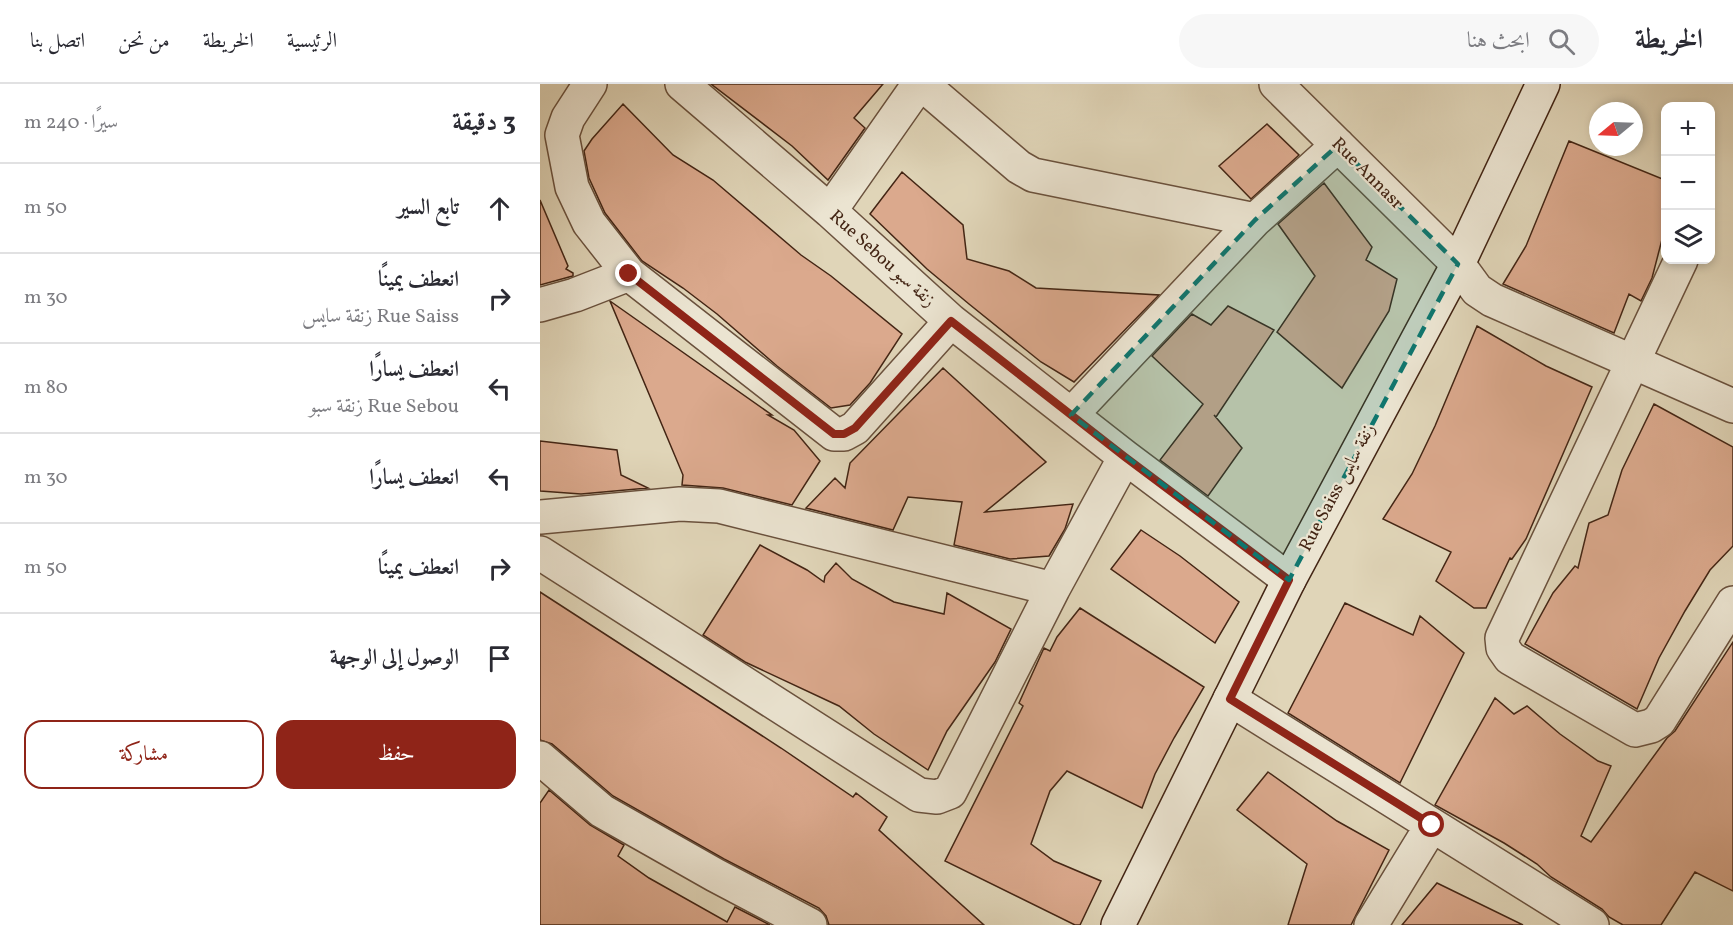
<!DOCTYPE html>
<html lang="ar">
<meta charset="utf-8">
<style>
:root{--surface:#fff;--page:#f7f7f7;--text:#2b2b33;--muted:#7c7c81;--line:#e1e1e2;--accent:#8f2418}
body{margin:0;font-family:Vollkorn,Amiri,serif;background:var(--page);color:var(--text);direction:rtl}
.controls{position:absolute;right:18px;top:18px;display:grid;overflow:hidden;border-radius:12px;box-shadow:0 3px 9px #0003}
.controls button{width:54px;height:54px;display:grid;place-items:center;padding:0;border:0;border-bottom:2px solid var(--line);background:var(--surface);color:var(--text);font:30px sans-serif}
.compass{position:absolute;left:1049px;top:18px;width:54px;height:54px;border-radius:50%;background:var(--surface);box-shadow:0 3px 9px #0003;rotate:251deg}
.stop{position:absolute;width:18px;height:18px;margin:-14px;border:4px solid #8f2418;border-radius:50%;background:#fff}
.stop.end{background:#8f2418;border-color:#fff;box-shadow:0 2px 6px #0008}
.list{margin:0;padding:0;list-style:none}
h2{display:flex;justify-content:space-between;align-items:center;height:78px;margin:0;padding:0 24px;font-size:26px}
h2 small{font-size:20px;font-weight:400;color:var(--muted)}
.list li{display:grid;grid-template-columns:39px 1fr auto;gap:18px;align-items:center;box-sizing:border-box;height:90px;padding:0 24px;border-top:2px solid var(--line)}
.list b{display:block;font-size:22px;white-space:nowrap}
.list p{margin:0;font-size:20px;white-space:nowrap;color:var(--muted)}
.list em{font-size:20px;font-style:normal;color:var(--muted)}
.actions{display:flex;gap:12px;padding:18px 24px}
.actions a{flex:1;padding:14px 0;border:2px solid var(--accent);border-radius:18px;text-align:center;font-size:21px;color:var(--accent)}
.actions .main{background:var(--accent);color:#fff}
.icon{flex:none;width:33px;height:33px;fill:none;stroke:currentColor;stroke-width:2;stroke-linecap:round;stroke-linejoin:round}
.map{position:relative;flex:none;width:1193px;height:841px;overflow:hidden;direction:ltr}
header{display:flex;align-items:center;gap:36px;box-sizing:border-box;height:84px;padding:0 30px;background:var(--surface);border-bottom:2px solid var(--line)}
header strong{font-size:28px}
nav{display:flex;gap:33px;margin-inline-start:auto;font-size:21px}
.search{width:420px;height:54px;background:var(--page);display:flex;align-items:center;gap:15px;box-sizing:border-box;padding:0 21px;border-radius:33px;color:var(--muted);font-size:22px}
main{display:flex}
aside{flex:1;background:var(--surface)}
.map>svg:first-child{display:block}
.building{fill:#dba98d;stroke:#432514;stroke-width:1.5}
.lines{fill:none;stroke-linecap:round;stroke-linejoin:round}
.street-casing{stroke:#6a513d;stroke-width:36}
.secondary-casing{stroke:#432514;stroke-width:36}
.street{stroke:#ebe4d1;stroke-width:33}
.secondary{stroke:#ebe4d1;stroke-width:33}
.route{stroke:#8f2418;stroke-width:8}
.marked{fill:#0f766e;fill-opacity:0.2;stroke:#0f766e;stroke-width:4.5;stroke-dasharray:12 8;stroke-linejoin:round}
.labels{text-anchor:middle;dominant-baseline:central;stroke-width:4.5;stroke-linejoin:round;paint-order:stroke}
.street-label{font-size:18px;fill:#432514;stroke:#ebe4d1}
</style>
<header>
<strong>الخريطة</strong>
<div class="search"><svg class="icon" aria-label="search" viewBox="0 0 24 24"><circle cx="10" cy="10" r="6"/><path d="M15 15l6 6"/></svg>ابحث هنا</div>
<nav><a>الرئيسية</a><a>الخريطة</a><a>من نحن</a><a>اتصل بنا</a></nav>
</header>
<main>
<div class="map">
<svg width="1193" height="841" viewBox="0 0 1193 841">
<rect width="100%" height="100%" fill="#e0d5b8"/>
<filter id="stains"><feTurbulence type="fractalNoise" baseFrequency=".00333" numOctaves="4"/><feColorMatrix values="0 0 0 0 .2 0 0 0 0 .09 0 0 0 0 .02 0 0 0 .5 -.17"/></filter>
<radialGradient id="worn" r=".72"><stop offset=".6" stop-color="#630" stop-opacity="0"/><stop offset="1" stop-color="#630" stop-opacity=".3"/></radialGradient>
<path class="building" d="M171,0H343L314,34L325,44L288,96L252,62Z
M83,20L133,71L173,96L261,171L291,192L362,250L330,299L310,321L291,324L237,282L177,230L143,204L102,177L65,129L49,94L44,67L52,55Z
M727,40L759,71L711,115L679,82Z
M1029,57L1125,96V144L1112,194L1101,217L1089,210L1074,249L963,200L986,162Z
M362,88L423,141L427,175L469,187L496,204L619,211L534,298L501,278L429,220L387,185L330,130Z
M784,99L832,163L826,176L857,195L849,227L802,304L737,248L775,192L738,140Z
M0,116L28,182L26,185L33,189V192L29,193L0,201Z
M70,217L232,331H228L254,346L280,377L252,421L183,404L142,401L143,391Z
M688,222L734,246L676,333L674,331L702,364L668,412L620,376L663,320L612,272L652,230L671,241Z
M937,242L1006,282L1052,303L986,455L972,475L970,474L946,524H934L896,497L911,468L843,435L872,390L895,342Z
M403,284L506,378L445,428L533,420L525,445L509,472L470,475L414,461L422,418L368,413L353,446L266,424L295,394L305,404L310,379Z
M1114,320L1193,363V462L1170,486L1145,527L1119,574L1097,625L985,560L1013,509L1035,482L1038,484L1049,439L1068,431L1082,386Z
M0,357L77,366L81,391L108,404L41,410L0,407Z
M601,446L640,472L699,518L675,559L571,485Z
M220,461L267,486L284,498L285,492L296,479L312,495L354,518L404,530L407,509L471,545L455,578L407,647L388,686L334,650L299,622L205,578L163,551Z
M0,508L241,664L313,713L316,709L347,733L339,746L444,841H289L286,832L279,824L184,775L73,712L12,660L0,656Z
M805,519L873,551L880,532L924,569L860,699L748,629Z
M540,524L664,603L634,654L615,690L602,724L527,687L510,707L491,760L514,777L561,797L540,841H535L405,777L483,622L479,619L504,564L510,567L517,553Z
M1193,558V807L1155,788L1121,841H1083L1069,833L1062,825L1011,793L997,780L964,759L895,721L955,614L974,630L987,622L1020,650L1058,677L1071,682L1041,752L1051,758L1127,654L1135,647Z
M728,688L797,737L849,766L811,841H748L767,780L697,726Z
M9,706L50,741L84,761L78,772L109,794L187,838L195,823L230,841H0V719Z
M897,799L983,841H862Z"/>
<g class="lines">
<defs>
<path id="street" d="M50,0L28,34L22,51L32,103L49,139L89,190L294,350H304L315,344L411,237
M142,0L290,127L411,237L585,373L749,496
M382,0L479,83L493,91L715,136
M736,0L918,180L937,206L952,216L1193,322
M290,127L379,0
M1141,176L962,554L963,564L970,574L1095,646L1111,642L1119,637L1193,519
M0,221L35,211L89,190
M531,331L715,136L798,61
M0,433L140,420L179,422L513,505
M0,469L379,711L397,713L410,708L513,505L585,373
M690,615L1052,841
M0,674L62,727L175,791L270,841
M831,841L892,741"/>
<path id="secondary" d="M578,841L749,496L918,180L1003,0"/>
</defs>
<use href="#street" class="street-casing"/>
<use href="#secondary" class="secondary-casing"/>
<use href="#street" class="street"/>
<use href="#secondary" class="secondary"/>
</g>
<g class="lines">
<path class="route" d="M89,190L294,350H304L315,344L411,237L585,373L749,496L690,615L892,741"/>
</g>
<path class="marked" d="M798,61L918,180L749,496L531,331L715,136Z"/>
<g class="labels">
<g class="street-label">
<text transform="translate(827 90) rotate(45)">Rue Annasr</text>
<text transform="translate(342 175) rotate(42)">Rue Sebou زنقة سبو</text>
<text transform="translate(798 404) rotate(-62)">Rue Saiss زنقة سايس</text>
</g>
</g>
<rect width="100%" height="100%" filter="url(#stains)"/>
<rect width="100%" height="100%" fill="url(#worn)"/>
</svg>
<div class="controls">
<button>+</button>
<button>−</button>
<button><svg class="icon" aria-label="layers" viewBox="0 0 24 24"><path d="M12 4l9 5-9 5-9-5zM3 14l9 5 9-5"/></svg></button>
</div>
<svg class="compass" viewBox="-18 -18 36 36"><path d="M0-13l5 13h-10z" fill="#e53935"/><path d="M0 13l5-13h-10z" fill="#7c7c81"/></svg>
<div class="stop" style="left:892px;top:741px"></div>
<div class="stop end" style="left:89px;top:190px"></div>
</div>
<aside>
<h2>3 دقيقة<small>سيرًا · 240 m</small></h2>
<ul class="list">
<li><svg class="icon" aria-label="ahead" viewBox="0 0 24 24"><path d="M12 20V5M6 11l6-6 6 6"/></svg><div><b>تابع السير</b></div><em>50 m</em></li>
<li><svg class="icon" aria-label="right" viewBox="0 0 24 24"><path d="M7 20v-9h11M14 6l5 5-5 5"/></svg><div><b>انعطف يمينًا</b><p>Rue Saiss زنقة سايس</p></div><em>30 m</em></li>
<li><svg class="icon" aria-label="left" viewBox="0 0 24 24"><path d="M17 20v-9H6M10 6l-5 5 5 5"/></svg><div><b>انعطف يسارًا</b><p>Rue Sebou زنقة سبو</p></div><em>80 m</em></li>
<li><svg class="icon" aria-label="left" viewBox="0 0 24 24"><path d="M17 20v-9H6M10 6l-5 5 5 5"/></svg><div><b>انعطف يسارًا</b></div><em>30 m</em></li>
<li><svg class="icon" aria-label="right" viewBox="0 0 24 24"><path d="M7 20v-9h11M14 6l5 5-5 5"/></svg><div><b>انعطف يمينًا</b></div><em>50 m</em></li>
<li><svg class="icon" aria-label="arrive" viewBox="0 0 24 24"><path d="M6 21V4h12l-3 4 3 4H6"/></svg><div><b>الوصول إلى الوجهة</b></div></li>
</ul>
<div class="actions"><a class="main">حفظ</a><a>مشاركة</a></div>
</aside>
</main>
